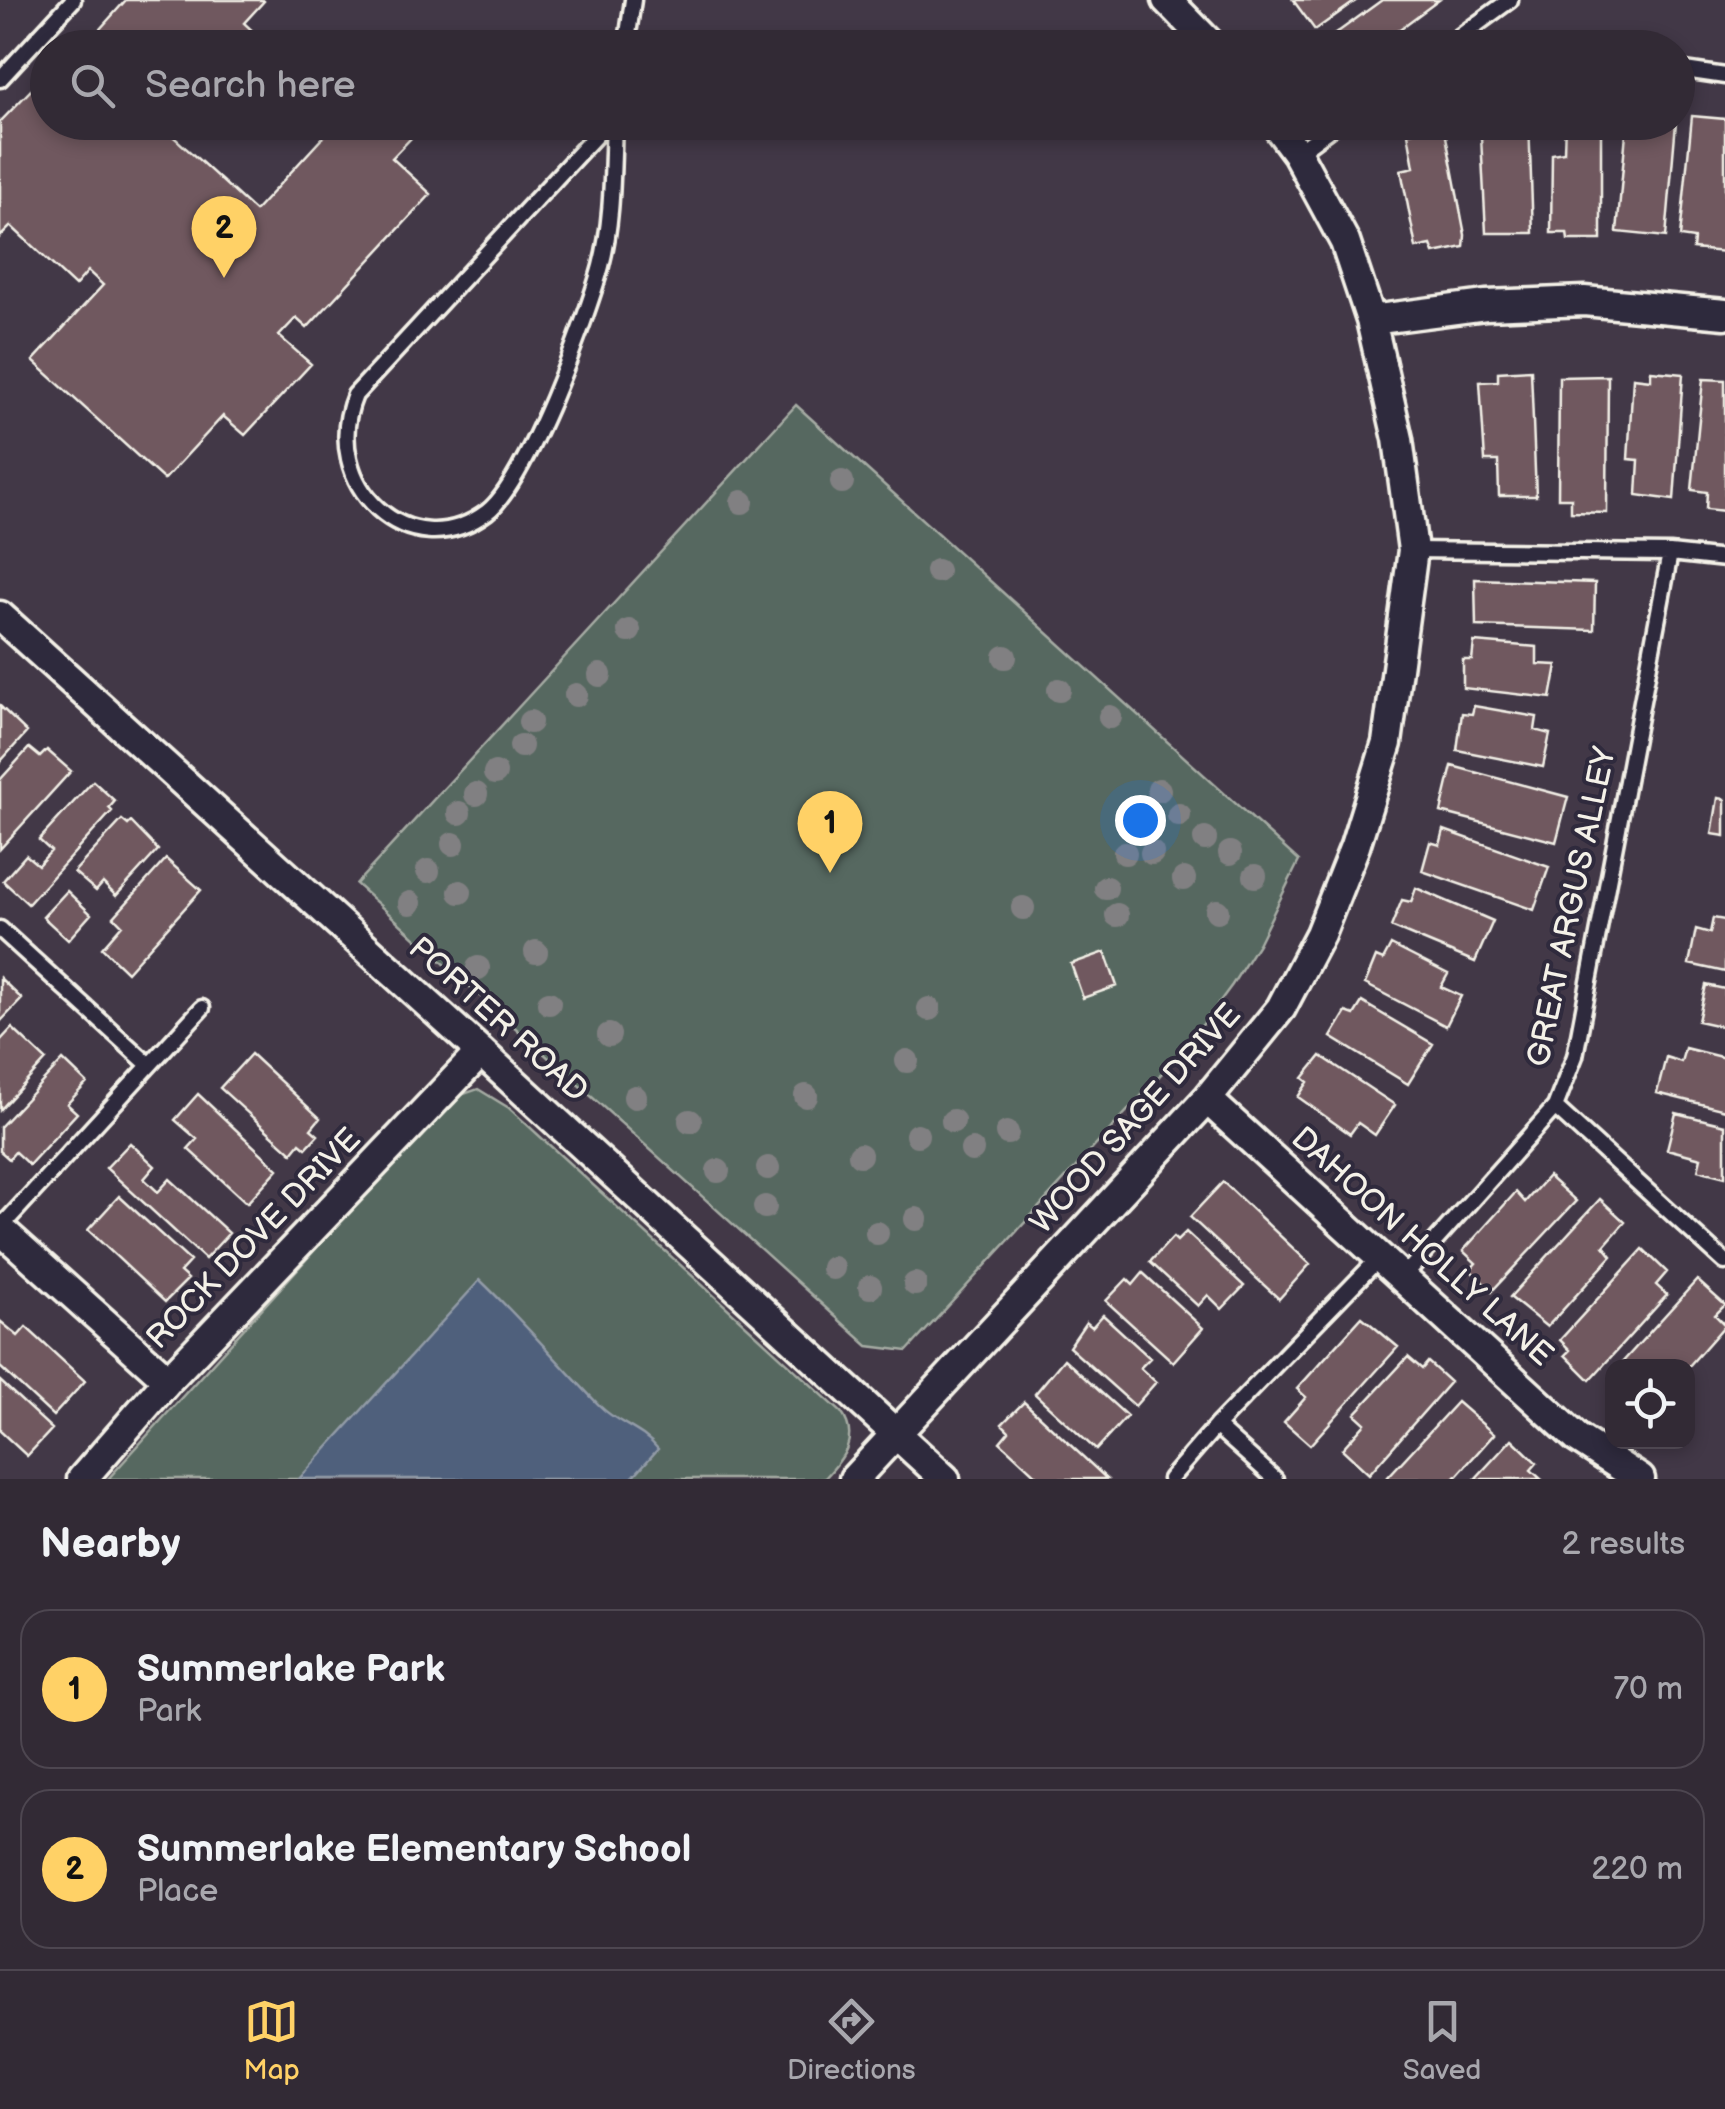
<!DOCTYPE html>
<style>
:root{--surface:#322a35;--page:#3a323d;--text:#f1f3f6;--muted:#a8a7ad;--line:#4d4650;--accent:#ffd166}
body{margin:0;font-family:"Balsamiq Sans",sans-serif;background:var(--page);color:var(--text)}
.controls{position:absolute;right:30px;bottom:30px;display:grid;overflow:hidden;border-radius:20px;box-shadow:0 5px 15px #0003}
.controls button{width:90px;height:90px;display:grid;place-items:center;padding:0;border:0;border-bottom:2px solid var(--line);background:var(--surface);color:var(--text);font:50px sans-serif}
.you{position:absolute;left:1140px;top:820px;width:35px;height:35px;margin:-25px;border:8px solid #fff;border-radius:50%;background:#1a73e8;box-shadow:0 0 0 15px #1a73e833}
.badge{display:grid;place-items:center;width:65px;height:65px;border-radius:50%;background:var(--accent);color:#111;font-size:32px;font-weight:700}
.pin{position:absolute;translate:-50% -82px;filter:drop-shadow(0 2px 5px #0008)}
.pin::after{content:'';position:absolute;top:52px;width:35px;height:30px;background:inherit;clip-path:polygon(0 0,100% 0,50% 100%)}
.list{margin:0;padding:0;list-style:none}
h2{display:flex;justify-content:space-between;align-items:center;height:130px;margin:0;padding:0 40px;font-size:42px}
h2 small{font-size:32px;font-weight:400;color:var(--muted)}
.list li{display:grid;grid-template-columns:65px 1fr auto;gap:30px;align-items:center;box-sizing:border-box;height:160px;margin:0 20px 20px;padding:0 20px;border:2px solid var(--line);border-radius:30px}
.list b{display:block;font-size:38px;white-space:nowrap}
.list p{margin:0;font-size:32px;white-space:nowrap;color:var(--muted)}
.list em{font-size:32px;font-style:normal;color:var(--muted)}
.icon{flex:none;width:55px;height:55px;fill:none;stroke:currentColor;stroke-width:2;stroke-linecap:round;stroke-linejoin:round}
.map{position:relative;flex:none;width:1725px;height:1479px;overflow:hidden}
.search{position:absolute;background:var(--surface);box-shadow:0 5px 15px #0003;left:30px;right:30px;top:30px;height:110px;display:flex;align-items:center;gap:25px;box-sizing:border-box;padding:0 35px;border-radius:55px;color:var(--muted);font-size:38px}
.sheet{height:490px;background:var(--surface)}
nav{display:flex;justify-content:space-around;align-items:center;box-sizing:border-box;height:140px;border-top:2px solid var(--line);background:var(--surface);font-size:28px;color:var(--muted)}
nav a{display:grid;justify-items:center;gap:5px}
nav .on{color:var(--accent)}
.map>svg:first-child{display:block}
.green{fill:#576860;stroke:#a6aca4;stroke-width:2.5}
.water{fill:#50617b;stroke:#929ba7;stroke-width:2.5}
.building{fill:#6f585f;stroke:#f4f1e8;stroke-width:2.5}
.lines{fill:none;stroke-linecap:round;stroke-linejoin:round}
.service-casing{stroke:#f4f1e8;stroke-width:21}
.minor-casing{stroke:#f4f1e8;stroke-width:35}
.service{stroke:#2f2a3d;stroke-width:14}
.minor{stroke:#2f2a3d;stroke-width:28}
.tree{fill:#818082}
.labels{text-anchor:middle;dominant-baseline:central;stroke-width:8;stroke-linejoin:round;paint-order:stroke}
.street-label{font-size:32px;fill:#f4f1e8;stroke:#2f2a3d}
</style>
<div class="map">
<svg width="1725" height="1479" viewBox="0 0 1725 1479">
<rect width="100%" height="100%" fill="#423847"/>
<filter id="ink" filterUnits="userSpaceOnUse"><feTurbulence type="fractalNoise" baseFrequency=".01" numOctaves="2"/><feDisplacementMap in="SourceGraphic" scale="20" xChannelSelector="R" yChannelSelector="G"/><feConvolveMatrix kernelMatrix="1 2 1 2 8 2 1 2 1" color-interpolation-filters="sRGB"/></filter>
<g filter="url(#ink)">
<path class="green" d="M796,405L1299,861L1258,944L1232,985L1186,1047L907,1351L868,1346L356,884Z
M478,1089L509,1108L841,1412C860,1438 843,1459 824,1479H108L452,1098Z"/>
<path class="water" d="M480,1280C522,1320 560,1365 601,1407C618,1424 642,1429 658,1449L631,1479H299Z"/>
<path class="building" d="M126,0H263L264,1L244,23L255,33L242,48H83Z
M1293,0H1357L1315,30Z
M1382,0H1439L1374,48H1328L1324,42Z
M48,86V122H173L166,130L255,211L337,122H352L355,126L358,122H396L412,137L392,158L431,194L307,328L296,318L279,336L311,364L245,435L223,416L164,480L33,361L103,285L88,271L75,286L11,226L0,237V122L32,89L39,95Z
M1692,116L1725,119V252L1693,249L1694,239L1680,237Z
M1492,122H1529L1533,233H1486L1481,137L1493,136Z
M1565,122H1601V240H1568L1567,233H1551L1552,154L1564,152Z
M1627,122H1676L1666,237L1617,232Z
M1444,126L1465,235L1464,247L1434,253L1431,245L1416,248L1401,170L1414,167L1408,133Z
M1531,370L1536,496H1499L1498,461H1485L1480,382L1498,381V372Z
M1651,371L1683,374L1674,500L1637,495L1639,460L1628,459L1633,378L1651,380Z
M1608,376L1607,513L1571,512V498H1558L1559,377Z
M1703,379L1725,380V511L1706,509L1707,492L1692,490Z
M1475,579L1595,583L1594,630L1476,626Z
M1474,642L1537,647V664L1557,665L1551,698L1463,688V660H1472Z
M0,706L27,732L0,762Z
M1474,706L1537,717L1535,730L1550,734L1543,767L1457,750L1462,713L1472,714Z
M29,748L40,757L47,750L71,771L0,849V780Z
M1452,766L1568,797L1556,842L1441,812Z
M93,781L115,801L109,808L112,811L28,904L3,881L26,855L38,865L51,851L39,840Z
M1718,798L1725,799V836L1712,834Z
M122,820L128,825L131,822L158,850L116,896L103,883L96,891L74,872Z
M1444,830L1549,867L1534,910L1422,871L1430,842L1440,845Z
M166,859L201,890L127,972L102,948L122,925L114,917Z
M1416,888L1493,921L1475,962L1391,927L1402,900L1411,902Z
M67,891L91,914L68,940L43,917Z
M1713,918L1725,920V972L1689,964L1696,929L1710,933Z
M1391,945L1448,974L1441,987L1461,996L1446,1026L1365,984L1376,957L1383,960Z
M1105,952L1117,986L1083,998L1071,964Z
M0,978L22,999L0,1022Z
M1706,985L1725,989V1027L1698,1021Z
M1362,1002L1433,1044L1408,1084L1331,1037L1346,1012L1354,1015Z
M12,1028L46,1060L0,1110V1041Z
M1685,1048L1725,1058V1110L1657,1093L1666,1057L1681,1062Z
M251,1054L320,1118L311,1129L318,1135L306,1148L300,1143L292,1153L220,1088Z
M1321,1056L1395,1105L1375,1135L1358,1123L1350,1134L1298,1097L1308,1082L1303,1078Z
M63,1060L87,1083L67,1104L77,1113L29,1165L15,1152L9,1159L0,1151V1127Z
M198,1094L278,1169L247,1203L188,1149L197,1139L175,1120Z
M1676,1113L1725,1125V1177L1698,1170L1701,1158L1667,1149Z
M130,1143L155,1166L144,1179L158,1192L170,1179L229,1233L205,1259L106,1168Z
M1548,1176L1576,1201L1492,1291L1470,1270L1476,1263L1463,1251L1516,1192L1525,1202Z
M1223,1182L1310,1264L1279,1299L1190,1217Z
M119,1196L190,1261L180,1272L188,1279L165,1302L88,1230Z
M1600,1199L1625,1222L1604,1246L1612,1256L1547,1327L1510,1297Z
M1186,1232L1244,1286L1222,1309L1208,1295L1198,1306L1150,1262L1173,1237L1177,1241Z
M1643,1249L1667,1272L1656,1285L1667,1295L1590,1380L1565,1355L1570,1350L1560,1340Z
M1143,1273L1203,1328L1173,1362L1106,1301L1127,1279L1133,1285Z
M1697,1280L1725,1305L1715,1315L1725,1325L1688,1367L1619,1366Z
M1103,1315L1150,1358L1140,1368L1156,1382L1135,1406L1069,1347L1086,1322L1092,1327Z
M1362,1317L1398,1347L1310,1445L1284,1422L1306,1397L1297,1389Z
M0,1321L18,1336L26,1327L85,1381L53,1416L0,1367Z
M1408,1357L1422,1369L1428,1362L1450,1382L1369,1474L1342,1449L1365,1423L1355,1414Z
M1064,1359L1127,1416L1096,1450L1035,1394Z
M0,1381L52,1429L27,1456L0,1431Z
M1024,1402L1107,1479H1040L1000,1442L1009,1431L1002,1424Z
M1457,1402L1494,1434L1454,1479H1386Z
M1512,1439L1537,1463L1531,1470L1541,1479H1475Z"/>
<g class="lines">
<defs>
<path id="service" d="M626,48L633,0
M1444,48L1510,0
M1678,69L1725,76
M0,79L73,0
M608,122L355,395C318,484 409,570 487,512C526,483 587,318 601,266C613,220 612,170 614,122
M1297,153L1339,122
M1413,550L1670,553L1725,559
M0,929L149,1065
M1555,1107L1725,1262
M0,1228L202,1008
M1403,1277L1555,1107L1575,1056L1670,553
M1216,1426L1275,1479
M1170,1479L1216,1426L1381,1256"/>
<path id="minor" d="M1167,0L1214,48
M1371,320L1486,305L1584,301L1725,314
M0,616L481,1052L945,1479
M1207,1099L1577,1438L1640,1479
M0,1229L168,1380
M82,1479L168,1380L481,1052
M854,1479L1207,1099L1281,1008L1320,934L1355,846L1387,743L1413,550L1398,439L1371,320L1345,242L1297,153L1274,122"/>
</defs>
<use href="#service" class="service-casing"/>
<use href="#minor" class="minor-casing"/>
<use href="#service" class="service"/>
<use href="#minor" class="minor"/>
</g>
<g class="tree">
<circle cx="842" cy="482" r="12"/>
<circle cx="742" cy="502" r="12"/>
<circle cx="937" cy="571" r="12"/>
<circle cx="629" cy="631" r="12"/>
<circle cx="1005" cy="657" r="12"/>
<circle cx="600" cy="675" r="12"/>
<circle cx="1059" cy="690" r="12"/>
<circle cx="576" cy="695" r="12"/>
<circle cx="1110" cy="717" r="12"/>
<circle cx="530" cy="722" r="12"/>
<circle cx="521" cy="746" r="12"/>
<circle cx="495" cy="773" r="12"/>
<circle cx="1159" cy="790" r="12"/>
<circle cx="476" cy="794" r="12"/>
<circle cx="459" cy="813" r="12"/>
<circle cx="1179" cy="815" r="12"/>
<circle cx="1205" cy="839" r="12"/>
<circle cx="453" cy="844" r="12"/>
<circle cx="1125" cy="853" r="12"/>
<circle cx="1152" cy="853" r="12"/>
<circle cx="1230" cy="853" r="12"/>
<circle cx="428" cy="871" r="12"/>
<circle cx="1255" cy="876" r="12"/>
<circle cx="1184" cy="879" r="12"/>
<circle cx="1106" cy="888" r="12"/>
<circle cx="460" cy="892" r="12"/>
<circle cx="410" cy="903" r="12"/>
<circle cx="1023" cy="908" r="12"/>
<circle cx="1217" cy="911" r="12"/>
<circle cx="1117" cy="915" r="12"/>
<circle cx="536" cy="952" r="12"/>
<circle cx="478" cy="968" r="12"/>
<circle cx="549" cy="1003" r="12"/>
<circle cx="929" cy="1009" r="12"/>
<circle cx="609" cy="1035" r="12"/>
<circle cx="907" cy="1061" r="12"/>
<circle cx="806" cy="1096" r="12"/>
<circle cx="635" cy="1097" r="12"/>
<circle cx="690" cy="1121" r="12"/>
<circle cx="953" cy="1121" r="12"/>
<circle cx="1007" cy="1133" r="12"/>
<circle cx="917" cy="1135" r="12"/>
<circle cx="972" cy="1150" r="12"/>
<circle cx="860" cy="1155" r="12"/>
<circle cx="768" cy="1168" r="12"/>
<circle cx="718" cy="1171" r="12"/>
<circle cx="765" cy="1207" r="12"/>
<circle cx="916" cy="1219" r="12"/>
<circle cx="877" cy="1233" r="12"/>
<circle cx="833" cy="1268" r="12"/>
<circle cx="915" cy="1284" r="12"/>
<circle cx="870" cy="1287" r="12"/>
</g>
</g>
<g class="labels">
<g class="street-label">
<text transform="translate(1572 907) rotate(-78)">GREAT ARGUS ALLEY</text>
<text transform="translate(498 1020) rotate(42)">PORTER ROAD</text>
<text transform="translate(1136 1119) rotate(-48)">WOOD SAGE DRIVE</text>
<text transform="translate(254 1239) rotate(-46)">ROCK DOVE DRIVE</text>
<text transform="translate(1422 1247) rotate(42)">DAHOON HOLLY LANE</text>
</g>
</g>
</svg>
<div class="controls">
<button><svg class="icon" aria-label="locate" viewBox="0 0 24 24"><circle cx="12" cy="12" r="6"/><path d="M12 2v4M12 18v4M2 12h4M18 12h4"/></svg></button>
</div>
<div class="you"></div>
<div class="pin badge" style="left:830px;top:873px">1</div>
<div class="pin badge" style="left:224px;top:278px">2</div>
<div class="search"><svg class="icon" aria-label="search" viewBox="0 0 24 24"><circle cx="10" cy="10" r="6"/><path d="M15 15l6 6"/></svg>Search here</div>
</div>
<section class="sheet">
<h2>Nearby<small>2 results</small></h2>
<ul class="list">
<li><span class="badge">1</span><div><b>Summerlake Park</b><p>Park</p></div><em>70 m</em></li>
<li><span class="badge">2</span><div><b>Summerlake Elementary School</b><p>Place</p></div><em>220 m</em></li>
</ul>
</section>
<nav>
<a class="on"><svg class="icon" aria-label="map" viewBox="0 0 24 24"><path d="M3 6l6-2 6 2 6-2v14l-6 2-6-2-6 2zM9 4v14M15 6v14"/></svg>Map</a>
<a><svg class="icon" aria-label="directions" viewBox="0 0 24 24"><path d="M12 3l9 9-9 9-9-9zM9 14v-3h6M13 9l2 2-2 2"/></svg>Directions</a>
<a><svg class="icon" aria-label="saved" viewBox="0 0 24 24"><path d="M7 4h10v16l-5-4-5 4z"/></svg>Saved</a>
</nav>
